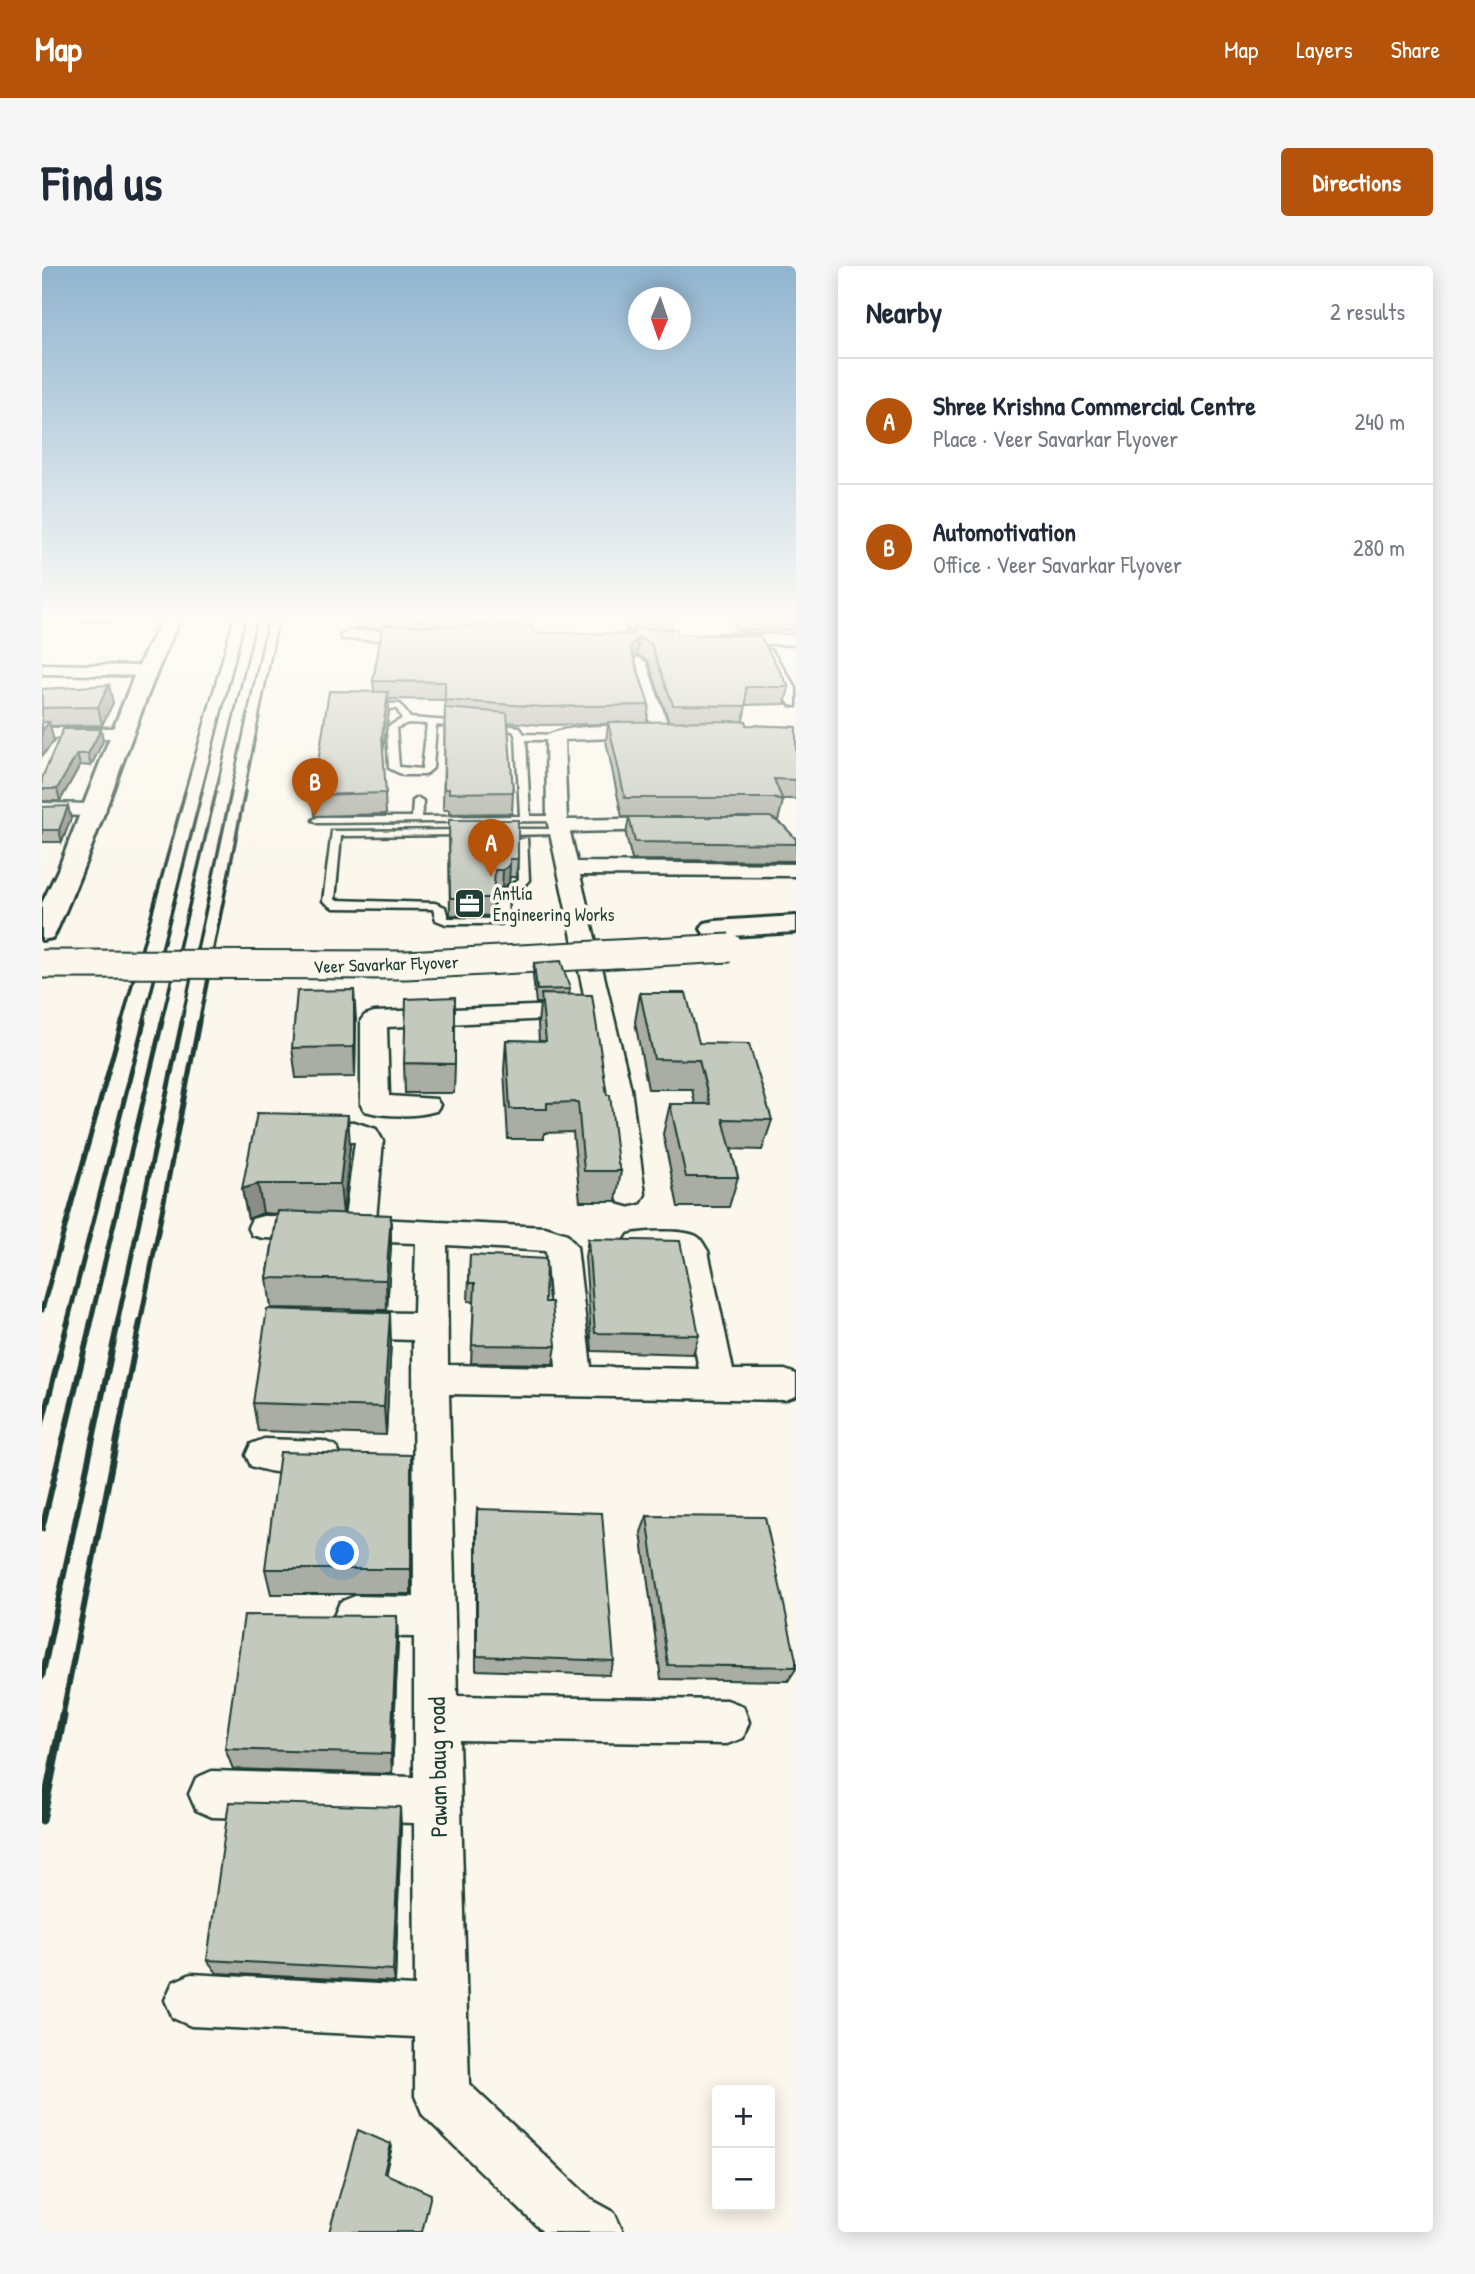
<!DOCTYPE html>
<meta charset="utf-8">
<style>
:root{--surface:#fff;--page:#f6f6f7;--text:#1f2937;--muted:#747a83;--line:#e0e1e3;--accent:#b45309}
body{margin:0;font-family:"Patrick Hand",sans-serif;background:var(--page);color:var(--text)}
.controls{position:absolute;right:21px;bottom:21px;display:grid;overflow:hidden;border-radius:7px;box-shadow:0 4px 18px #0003}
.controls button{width:63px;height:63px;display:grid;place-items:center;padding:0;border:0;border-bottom:2px solid var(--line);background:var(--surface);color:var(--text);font:35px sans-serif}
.compass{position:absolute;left:586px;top:21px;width:63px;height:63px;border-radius:50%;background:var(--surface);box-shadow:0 4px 18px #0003;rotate:182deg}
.you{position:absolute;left:301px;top:1288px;width:24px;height:24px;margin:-18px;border:5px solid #fff;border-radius:50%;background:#1a73e8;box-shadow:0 0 0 10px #1a73e833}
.badge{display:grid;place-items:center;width:46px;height:46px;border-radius:50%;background:var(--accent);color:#fff;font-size:23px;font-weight:700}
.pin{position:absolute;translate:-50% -58px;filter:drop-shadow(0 2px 4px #0008)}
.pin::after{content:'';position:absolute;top:37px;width:24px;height:21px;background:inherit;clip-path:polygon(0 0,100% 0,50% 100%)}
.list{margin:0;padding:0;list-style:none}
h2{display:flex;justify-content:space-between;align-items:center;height:91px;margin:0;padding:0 28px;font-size:30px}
h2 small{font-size:23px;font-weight:400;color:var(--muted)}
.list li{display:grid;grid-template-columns:46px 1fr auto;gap:21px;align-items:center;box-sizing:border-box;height:126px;padding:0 28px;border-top:2px solid var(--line)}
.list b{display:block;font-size:26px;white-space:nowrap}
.list p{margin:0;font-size:23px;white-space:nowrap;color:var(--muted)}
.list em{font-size:23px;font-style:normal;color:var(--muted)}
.map{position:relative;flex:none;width:754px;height:1966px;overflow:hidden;border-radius:7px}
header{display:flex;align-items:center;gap:42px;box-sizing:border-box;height:98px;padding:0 35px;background:var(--accent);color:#fff}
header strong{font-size:33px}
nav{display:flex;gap:38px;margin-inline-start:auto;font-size:24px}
.intro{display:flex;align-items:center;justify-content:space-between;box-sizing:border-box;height:168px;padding:0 42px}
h1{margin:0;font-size:49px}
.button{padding:18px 32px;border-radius:7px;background:var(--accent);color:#fff;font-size:24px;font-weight:700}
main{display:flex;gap:42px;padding:0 42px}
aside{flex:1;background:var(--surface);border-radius:7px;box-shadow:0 4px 18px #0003}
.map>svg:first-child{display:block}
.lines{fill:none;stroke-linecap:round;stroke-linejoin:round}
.lane-casing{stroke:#1f3d34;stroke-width:5}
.street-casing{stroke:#1f3d34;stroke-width:5}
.secondary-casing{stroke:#1f3d34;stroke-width:6}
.lane{fill:#fbf7ec;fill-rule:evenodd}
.street{fill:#fbf7ec;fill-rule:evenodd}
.secondary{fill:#fbf7ec;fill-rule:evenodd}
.rail-far4{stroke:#1f3d34;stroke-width:2.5}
.rail-far3{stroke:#1f3d34;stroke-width:3.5}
.rail-far2{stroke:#1f3d34;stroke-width:5}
.rail-far1{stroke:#1f3d34;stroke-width:6}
.rail{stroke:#1f3d34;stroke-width:9}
.secondary-bridge-casing{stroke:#1f3d34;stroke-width:31;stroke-linecap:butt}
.secondary-bridge{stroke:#fbf7ec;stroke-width:27}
.wall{fill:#a9ada3;stroke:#1f3d34;stroke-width:2;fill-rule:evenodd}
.shaded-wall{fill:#898d85;stroke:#1f3d34;stroke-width:2}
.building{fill:#c4c9be;stroke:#1f3d34;stroke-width:2}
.labels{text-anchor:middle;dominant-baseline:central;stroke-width:7;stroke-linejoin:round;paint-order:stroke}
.far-poi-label{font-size:18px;fill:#1f3d34;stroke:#fbf7ec;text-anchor:start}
.far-street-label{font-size:18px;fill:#1f3d34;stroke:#fbf7ec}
.near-street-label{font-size:24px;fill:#1f3d34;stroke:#fbf7ec}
</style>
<header>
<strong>Map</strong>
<nav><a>Map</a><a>Layers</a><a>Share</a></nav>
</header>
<div class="intro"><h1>Find us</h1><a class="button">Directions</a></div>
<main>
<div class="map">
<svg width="754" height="1966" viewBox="0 0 754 1966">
<rect width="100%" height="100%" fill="#fbf7ec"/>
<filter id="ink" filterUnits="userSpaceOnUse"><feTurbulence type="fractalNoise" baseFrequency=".0143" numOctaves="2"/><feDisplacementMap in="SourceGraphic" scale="14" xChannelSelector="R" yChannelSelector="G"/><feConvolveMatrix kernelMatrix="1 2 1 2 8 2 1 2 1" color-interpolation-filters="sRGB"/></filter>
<g filter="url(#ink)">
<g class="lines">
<defs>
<path id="lane" d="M326,437L358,438L368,452L421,456L425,459L421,462L394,459L391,502L383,509H361L347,502L345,461L360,453L355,443L323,442V438ZM366,457L385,458L380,503L357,501L354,462Z
M447,457L477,461L482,468L516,469L518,471L513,474H484L488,550H515L520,553L519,555L276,557L271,554L276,551H370L371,535L376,532L381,535L380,551L478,550L474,471L471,465L444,462V458Z
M518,563L522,564V568L454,569L449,566L454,563Z
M432,564V568L428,569L299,570L293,634L393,637L403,641L406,652L453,653V630L477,613L476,574L485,572L487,614L479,623L465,631L466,653L459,658H404L394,654L391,643L291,642L281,635L290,565Z"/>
<path id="street" d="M306,365H382L390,370L382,375L301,373L298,370Z
M678,368L754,369V379L673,376L670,373L673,370Z
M724,383L730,385L754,422V440L748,439L716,388Z
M596,391L604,396L628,465L619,470L522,474L525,554L627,552L634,554L637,558L634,562L627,564L528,566L535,596L754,598V610L538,609L589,823L603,928L599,936L588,939L577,936L573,928L561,823L546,751L345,761L347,830L394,833L398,839L394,845C373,851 344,851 323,845L319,839V754L323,749L332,746L544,738L505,553L504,471C516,458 590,459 609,461L588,396Z
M0,398L104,400L112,405L104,410L0,408Z
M0,462H80L89,467L80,472H0Z
M0,537L54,538L61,540L64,544L61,548L54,550L0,549Z
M266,855L312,856L334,863L341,875L334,953L503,961L525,968L535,981L549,1101L657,1103L635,990L598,989L587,985L582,977L587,969C600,965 644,963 656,971C660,974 663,981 666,985L691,1104H743L754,1108V1130L743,1134L407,1128L415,1430L685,1434L701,1440L707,1456L701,1472L685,1478L417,1474L427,1818L550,1934L572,1946L581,1966H501L381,1849L373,1830V1771L149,1760L131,1752L123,1734L131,1716L149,1708L373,1720L372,1557L170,1551L154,1544L147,1528L154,1512L170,1505L372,1511V1371L313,1370L298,1364L292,1350L298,1336L313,1330L372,1331L371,1074L306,1072L294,1068L289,1059L294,1050L306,1046L372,1047L374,977L221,972L210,969L206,961L210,953L221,950L303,951L313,876L256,872L252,865L256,858ZM405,979L504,985L514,1101L406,1099Z
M222,1173L281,1175L294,1180L299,1191L294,1202C270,1211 233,1209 209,1200L204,1189L209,1178Z"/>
<path id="secondary" d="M120,352H138C91,455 61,563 14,666L10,672L0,674V637L16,604L94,405Z
M754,650V666L673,671L663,669L659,663L663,657L673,655Z"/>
</defs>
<use href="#lane" class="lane-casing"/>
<use href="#street" class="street-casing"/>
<use href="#secondary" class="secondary-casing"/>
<use href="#lane" class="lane"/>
<use href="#street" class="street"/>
<use href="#secondary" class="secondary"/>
<path class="rail-far4" d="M142,528L191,352
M159,528L204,352
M173,528L215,352
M188,528L226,352
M202,528L237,352"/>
<path class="rail-far3" d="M79,758L143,526
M101,758L160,526
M119,758L174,526
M139,758L189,526
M157,758L203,526"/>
<path class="rail-far2" d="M0,1044L80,756
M25,1058L102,756
M48,1058L120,756
M75,1058L140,756
M98,1058L157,756"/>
<path class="rail-far1" d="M0,1157L26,1056
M0,1263L49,1056
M0,1411L76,1056
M20,1452L98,1056"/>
<path class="rail" d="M0,1554L21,1450"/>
<defs>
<path id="secondary-bridge" d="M0,698L364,699L688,682"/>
</defs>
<use href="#secondary-bridge" class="secondary-bridge-casing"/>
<use href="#secondary-bridge" class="secondary-bridge"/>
</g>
<path class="wall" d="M42,352H72L69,356H43Z
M313,352H490L489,361L491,367L590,368V365H584L581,352H631L629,363L636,368L747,421L743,438L704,439L701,455L704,459L754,461V533H741V535L736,555L729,552L754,573V595L590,594L584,569L587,551H726H580L564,475L566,458L499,459L466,456L471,526L470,547L407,548V544H401L403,434L346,433L347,446L341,486L344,548L273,550L271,529L332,426L331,415L340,363L313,362ZM595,389L606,395L627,456H605L607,439L592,391Z
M688,352H754V364H694Z
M0,423L71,437L60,459L8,460L12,475L0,490Z
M59,463L61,475L49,500L38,499L18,535H0V523Z
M0,541L29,552L20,576H0Z
M407,554L476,593L474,611H468L467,617L460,622H452L450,650L408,649Z
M492,697L528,723L527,728L576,898L579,905L574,935H538L531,866L502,867V873H466L462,804L464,774L497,775L496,758L498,737H494L491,710Z
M598,727L657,777L730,854L720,884L689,883L696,911L687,941H636L621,868L628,838H653L650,823H606L593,756Z
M314,754L313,811L254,812L250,782Z
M362,797L413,798L412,827H363Z
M308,879L301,948L349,949V979L345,1044L229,1042L225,1012L235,948L221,947L206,953L200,923Z
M546,973L657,1069L651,1088L550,1085L543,991Z
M428,989L503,1036L514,1080L511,1098L429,1097L432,1036L426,1035Z
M349,1076L344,1169L216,1165L211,1137Z
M369,1189V1328H229L223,1303Z
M435,1243L572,1395L567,1409L434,1404V1260Z
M605,1250L754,1394V1403L746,1415L619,1413L599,1266Z
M356,1374L350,1508L191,1503L183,1483Z
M359,1559L353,1716L175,1707L165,1694Z"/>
<path class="shaded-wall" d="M597,372L595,389L585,397L588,380Z
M67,419L71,437L60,459L56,441Z
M346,426L347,446L340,490V470Z
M7,456L12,475L0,490V465Z
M59,463L61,475L49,500L46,488Z
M35,488L38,499L18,535L15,523Z
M26,540L29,552L20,576L17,564Z
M468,599L467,617L460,622L461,604Z
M312,724L314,754L313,811L312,781Z
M306,849L308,879L301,948L298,918Z
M216,918L221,947L206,953L200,923Z
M349,949V979L345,1044L344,1014Z
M348,1047L349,1076L344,1169L342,1141Z
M355,1350L356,1374L350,1508L349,1488Z
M358,1541L359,1559L353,1716L351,1704Z
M349,1878L350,1881L343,1909L342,1907Z"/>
<path class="building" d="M341,359L491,361V367L592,368L591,363H635L636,368L718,370L747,421H704V440L631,439L609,378L597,372L588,380L607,439L500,441L403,434V416L331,415Z
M67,419L56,441L0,442V423Z
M287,425L346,426L340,470L344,527L271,529Z
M403,442L465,447L471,526L407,527V523H402Z
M704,455V459L754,461V514L732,513L741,535L731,532H583L566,456Z
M0,456H7L0,465Z
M21,463H59L46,488H35L15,523H0V512Z
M26,540L17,564H0V541Z
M587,551H728L742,560L754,573V578L593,576Z
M407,554H476V593H468V599L461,604H453L451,632H408Z
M519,695L528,723L495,724L492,697Z
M312,724V781L250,782L255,725Z
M598,727H644L657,777L707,778L730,854L681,853L696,911H644L628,838H668L657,794L612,793Z
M499,728L550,729L565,829H568L576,898L579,905H542L536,836L505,837V843H468L464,774L504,775Z
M413,731V798L362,797L364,733Z
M215,847L306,849L298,918H216L200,923Z
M236,945L349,949L344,1014L225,1012Z
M546,973L638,975L657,1069L553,1067Z
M428,989L504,993L503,1036H510L514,1080L430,1079L433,1017H427Z
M225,1043L348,1047L342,1141L211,1137Z
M238,1186L369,1189V1303H223Z
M435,1243L560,1247L572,1395L435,1390Z
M605,1250L723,1251L754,1394V1401L626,1399Z
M202,1349L355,1350L349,1488L183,1483Z
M187,1536L358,1541L351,1704L165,1694Z
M316,1864L349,1878L342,1907L389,1928L380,1966H287Z"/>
</g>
<linearGradient id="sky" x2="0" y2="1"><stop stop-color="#90b4cf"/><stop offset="0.56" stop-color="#fdfbf6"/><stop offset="1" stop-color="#fdfbf6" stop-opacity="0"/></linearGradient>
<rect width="754" height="627" fill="url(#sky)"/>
<defs>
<symbol id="office-square" viewBox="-11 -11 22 22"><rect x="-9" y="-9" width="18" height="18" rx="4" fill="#1f3d34" stroke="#fbf7ec"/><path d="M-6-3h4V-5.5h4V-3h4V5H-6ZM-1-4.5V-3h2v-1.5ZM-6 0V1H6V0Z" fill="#fff"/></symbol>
</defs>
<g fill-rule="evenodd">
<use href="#office-square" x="410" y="620" width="35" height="35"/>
</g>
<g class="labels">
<g class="far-poi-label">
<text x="451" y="627">Antlia<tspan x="451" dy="21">Engineering Works</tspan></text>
</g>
<g class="far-street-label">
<text transform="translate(344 698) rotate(-2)">Veer Savarkar Flyover</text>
</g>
<g class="near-street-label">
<text transform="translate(395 1501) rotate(-91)">Pawan baug road</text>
</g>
</g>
</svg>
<div class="controls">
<button>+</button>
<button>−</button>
</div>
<svg class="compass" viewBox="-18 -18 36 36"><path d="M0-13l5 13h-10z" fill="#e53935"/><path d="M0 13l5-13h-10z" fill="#747a83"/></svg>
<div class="you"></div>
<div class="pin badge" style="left:449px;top:611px">A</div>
<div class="pin badge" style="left:273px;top:550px">B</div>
</div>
<aside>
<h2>Nearby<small>2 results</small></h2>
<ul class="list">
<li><span class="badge">A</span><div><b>Shree Krishna Commercial Centre</b><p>Place · Veer Savarkar Flyover</p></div><em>240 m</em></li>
<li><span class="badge">B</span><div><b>Automotivation</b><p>Office · Veer Savarkar Flyover</p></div><em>280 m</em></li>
</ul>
</aside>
</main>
